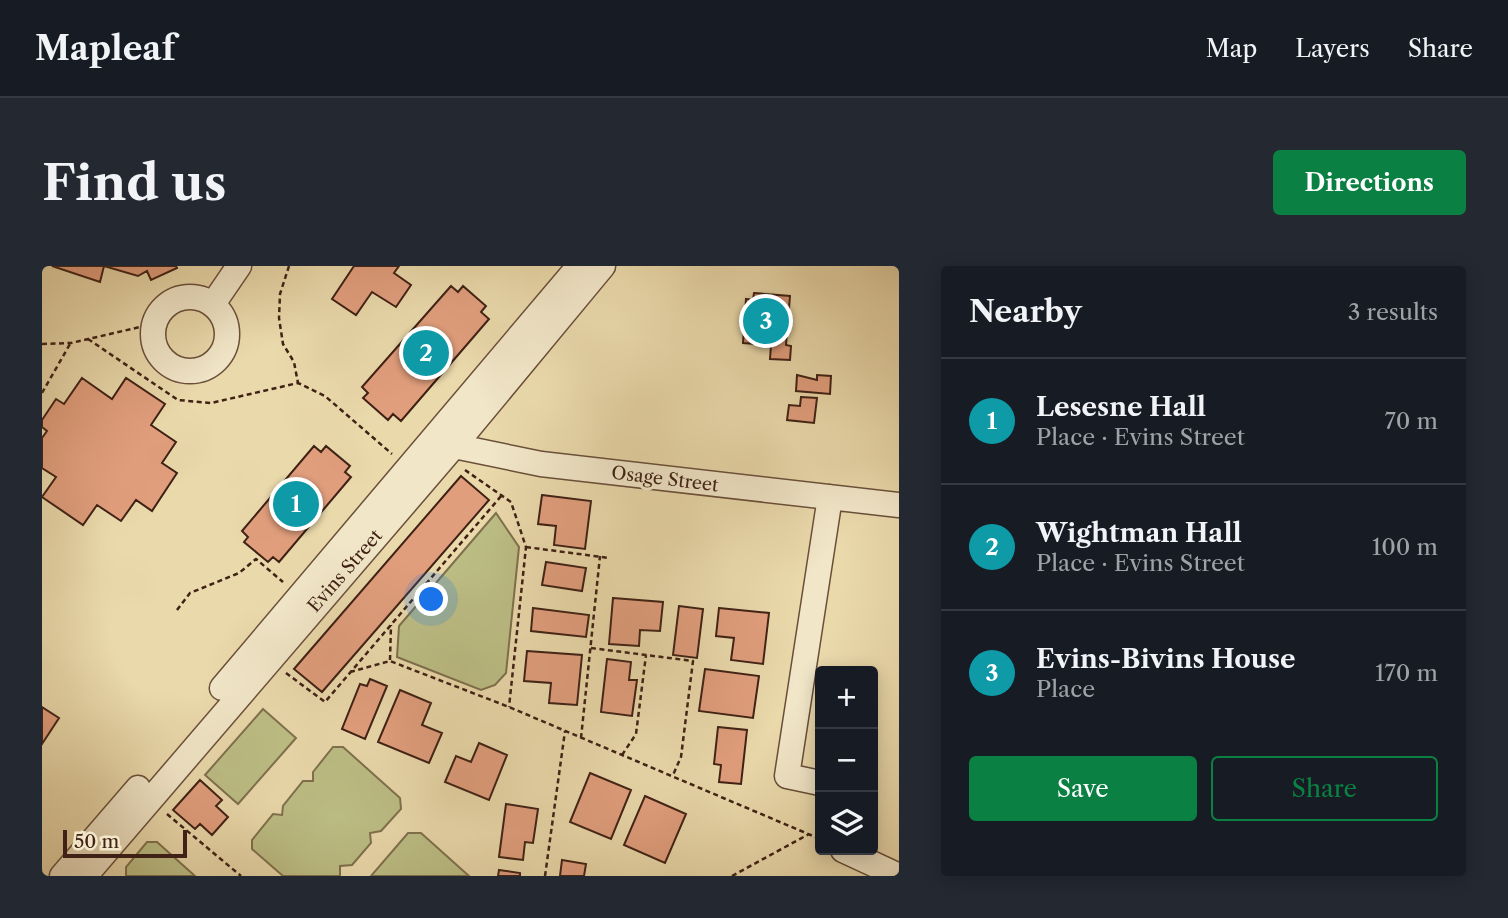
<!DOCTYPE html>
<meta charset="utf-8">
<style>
:root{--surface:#171b24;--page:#242831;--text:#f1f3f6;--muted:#9ea1a6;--line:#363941;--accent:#0b8043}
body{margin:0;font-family:"Libre Caslon Text",serif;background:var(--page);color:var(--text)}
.controls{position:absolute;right:21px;bottom:21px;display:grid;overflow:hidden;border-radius:7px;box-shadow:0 4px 18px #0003}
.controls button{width:63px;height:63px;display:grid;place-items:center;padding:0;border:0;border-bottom:2px solid var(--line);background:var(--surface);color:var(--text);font:35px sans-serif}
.scale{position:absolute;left:21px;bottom:18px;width:124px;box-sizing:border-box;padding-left:7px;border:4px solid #3f2115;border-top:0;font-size:19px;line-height:24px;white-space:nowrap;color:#3f2115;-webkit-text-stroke:5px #f1e6c8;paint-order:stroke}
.you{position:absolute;left:390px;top:334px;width:24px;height:24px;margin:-18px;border:5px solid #fff;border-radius:50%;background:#1a73e8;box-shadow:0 0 0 10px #1a73e833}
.badge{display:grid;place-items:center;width:46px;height:46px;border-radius:50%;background:var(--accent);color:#fff;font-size:23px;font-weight:700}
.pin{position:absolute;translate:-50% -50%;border:4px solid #fff;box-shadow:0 2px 7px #0006}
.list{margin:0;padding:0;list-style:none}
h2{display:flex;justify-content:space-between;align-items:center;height:91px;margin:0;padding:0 28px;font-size:30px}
h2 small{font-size:23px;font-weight:400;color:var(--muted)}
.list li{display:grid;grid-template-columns:46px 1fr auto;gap:21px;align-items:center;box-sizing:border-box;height:126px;padding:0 28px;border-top:2px solid var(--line)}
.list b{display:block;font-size:26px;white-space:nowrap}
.list p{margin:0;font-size:23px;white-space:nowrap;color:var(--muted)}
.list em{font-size:23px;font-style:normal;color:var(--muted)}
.actions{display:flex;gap:14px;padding:21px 28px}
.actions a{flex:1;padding:16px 0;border:2px solid var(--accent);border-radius:7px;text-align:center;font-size:24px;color:var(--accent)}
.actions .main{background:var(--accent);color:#fff}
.icon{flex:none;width:38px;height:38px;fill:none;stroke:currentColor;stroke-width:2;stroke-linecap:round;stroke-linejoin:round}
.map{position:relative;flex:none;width:857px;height:610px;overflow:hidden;border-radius:7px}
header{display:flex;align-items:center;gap:42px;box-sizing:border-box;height:98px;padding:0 35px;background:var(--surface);border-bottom:2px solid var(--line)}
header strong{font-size:33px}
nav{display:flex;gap:38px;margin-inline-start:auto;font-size:24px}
.intro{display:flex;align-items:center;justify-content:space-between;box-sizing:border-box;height:168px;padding:0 42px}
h1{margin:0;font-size:49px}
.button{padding:18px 32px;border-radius:7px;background:var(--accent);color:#fff;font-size:24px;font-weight:700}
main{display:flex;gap:42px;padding:0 42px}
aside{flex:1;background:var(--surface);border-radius:7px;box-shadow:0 4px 18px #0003}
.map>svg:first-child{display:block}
.green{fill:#bcbe85;stroke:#7e704d;stroke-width:2}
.building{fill:#e19e7d;stroke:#3f2115;stroke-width:2}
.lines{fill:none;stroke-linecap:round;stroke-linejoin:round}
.minor-casing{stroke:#6a4f3a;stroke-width:27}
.path{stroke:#3f2115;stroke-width:2.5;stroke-dasharray:5 3.5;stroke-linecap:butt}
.minor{stroke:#f1e6c8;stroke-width:24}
.labels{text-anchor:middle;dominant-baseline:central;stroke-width:6;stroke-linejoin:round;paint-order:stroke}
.street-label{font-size:18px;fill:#3f2115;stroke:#f1e6c8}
</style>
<header>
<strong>Mapleaf</strong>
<nav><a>Map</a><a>Layers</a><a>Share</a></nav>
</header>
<div class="intro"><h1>Find us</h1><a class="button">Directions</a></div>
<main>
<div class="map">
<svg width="857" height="610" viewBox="0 0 857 610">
<rect width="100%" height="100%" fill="#ead9ab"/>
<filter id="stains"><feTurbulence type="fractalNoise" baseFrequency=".00286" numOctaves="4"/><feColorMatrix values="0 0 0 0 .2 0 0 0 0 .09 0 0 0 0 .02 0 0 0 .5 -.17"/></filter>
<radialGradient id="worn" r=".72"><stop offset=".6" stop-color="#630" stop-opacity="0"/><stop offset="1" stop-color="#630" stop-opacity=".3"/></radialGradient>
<path class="green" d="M454,247L477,281L464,407L453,419L439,424L355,391L357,360Z
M221,443L254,472L196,538L163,509Z
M291,481H301L358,532L359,543L339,565L328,567L329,577L310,599L298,600V610H241L210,583V574L231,548L240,549L241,540L261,515H271V506Z
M366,567H379L427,610H329Z
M105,576H115L153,610H84V601Z"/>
<path class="building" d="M10,0H62L58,16Z
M62,0H134L135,2L109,14L105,5L96,10Z
M312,0H357L352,7L369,19L354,41L330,26L314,49L290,33Z
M409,20L416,26L421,20L444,40L439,46L447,53L359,155L351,148L346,154L321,132L326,127L320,121Z
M712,27L748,30L744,79L749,80L748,94L728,93L729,79L701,77L704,33L711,34Z
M755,109L775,114V109L789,110L788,128L754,125Z
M40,112L70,133L84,112L123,138L109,159L134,176L120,197L135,207L110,245L94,234L79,255L55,239L41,259L0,231L14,211L0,202V172L5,165L0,161V154L14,133L22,138Z
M759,131L775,132L772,157L745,154L747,139L758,140Z
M272,180L279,186L284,180L308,200L303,206L309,211L237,296L231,291L226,296L202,276L206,271L200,265Z
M419,210L447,234L280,426L252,403Z
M500,229L549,235L543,283L512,279L514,260L496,258Z
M504,296L544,302L540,325L500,319Z
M571,332L621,336L618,365L598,364L597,380L567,378Z
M637,340L661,343L655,392L631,389Z
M491,342L547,349L544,371L489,365Z
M677,342L727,347L721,398L689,394L692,372L674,370Z
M485,385L540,389L535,439L507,437L509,417L482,415Z
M565,393L589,396L587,414H595L590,450L559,446Z
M663,403L717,410L711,452L657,445Z
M328,413L345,420L323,473L300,463L318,418L325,420Z
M358,424L389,437L380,459L400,467L387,497L336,476Z
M0,441L17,452L0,478Z
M676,461L705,464L699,518L677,516L679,499L672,498Z
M437,477L465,489L447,534L403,516L414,490L429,496Z
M548,507L589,524L569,573L528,556Z
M158,514L180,534L174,540L186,551L170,569L158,558L153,563L131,544Z
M603,530L644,548L623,597L582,579Z
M464,538L496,543L491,577L483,576L481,594L457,591Z
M520,594L544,598L542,610H518Z
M457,604L478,607V610H456Z"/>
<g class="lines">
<defs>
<path id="minor" d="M111 68a37 37 0 1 1 74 0a37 37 0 1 1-74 0Z
M171,38L197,0
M400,173L412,180L499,198L857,239
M180,422L537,0
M778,517L745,510L788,231
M801,584L857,610
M20,610L96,522
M43,610L412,180L561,0"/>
</defs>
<use href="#minor" class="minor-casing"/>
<path class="path" d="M247,0L238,28L237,52L241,78L252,96L256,117
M46,73L136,134L169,137L256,117L283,130L350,188
M0,78L29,77L111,58
M0,127L28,78
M423,204L469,236L484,281L467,441
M484,281L567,292
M135,344L148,327L197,307L214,293L241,316
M549,382L651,395L639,491L631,509
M348,394L349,359
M308,406L348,395L467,441L778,573
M244,407L283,436L460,229
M539,472L558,290
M580,489L594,468L604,389
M125,548L199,610
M503,610L523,465
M690,610L767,568"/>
<use href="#minor" class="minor"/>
</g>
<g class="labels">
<g class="street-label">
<text transform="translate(623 213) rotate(7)">Osage Street</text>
<text transform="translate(303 305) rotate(-49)">Evins Street</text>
</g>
</g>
<rect width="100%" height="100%" filter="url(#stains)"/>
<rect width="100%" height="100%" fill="url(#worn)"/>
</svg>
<div class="controls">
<button>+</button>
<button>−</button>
<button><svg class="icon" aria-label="layers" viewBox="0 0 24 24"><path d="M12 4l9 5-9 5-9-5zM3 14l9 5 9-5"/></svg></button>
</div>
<div class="scale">50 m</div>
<div class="you"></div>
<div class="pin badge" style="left:254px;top:238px;background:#0f9aa8">1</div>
<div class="pin badge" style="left:384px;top:87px;background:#0f9aa8">2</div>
<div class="pin badge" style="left:724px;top:55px;background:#0f9aa8">3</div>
</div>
<aside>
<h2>Nearby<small>3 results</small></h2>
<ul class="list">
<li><span class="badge" style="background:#0f9aa8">1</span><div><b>Lesesne Hall</b><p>Place · Evins Street</p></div><em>70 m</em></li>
<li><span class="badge" style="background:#0f9aa8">2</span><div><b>Wightman Hall</b><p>Place · Evins Street</p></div><em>100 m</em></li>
<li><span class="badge" style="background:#0f9aa8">3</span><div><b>Evins-Bivins House</b><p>Place</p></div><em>170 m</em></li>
</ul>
<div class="actions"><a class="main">Save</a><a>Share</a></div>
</aside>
</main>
